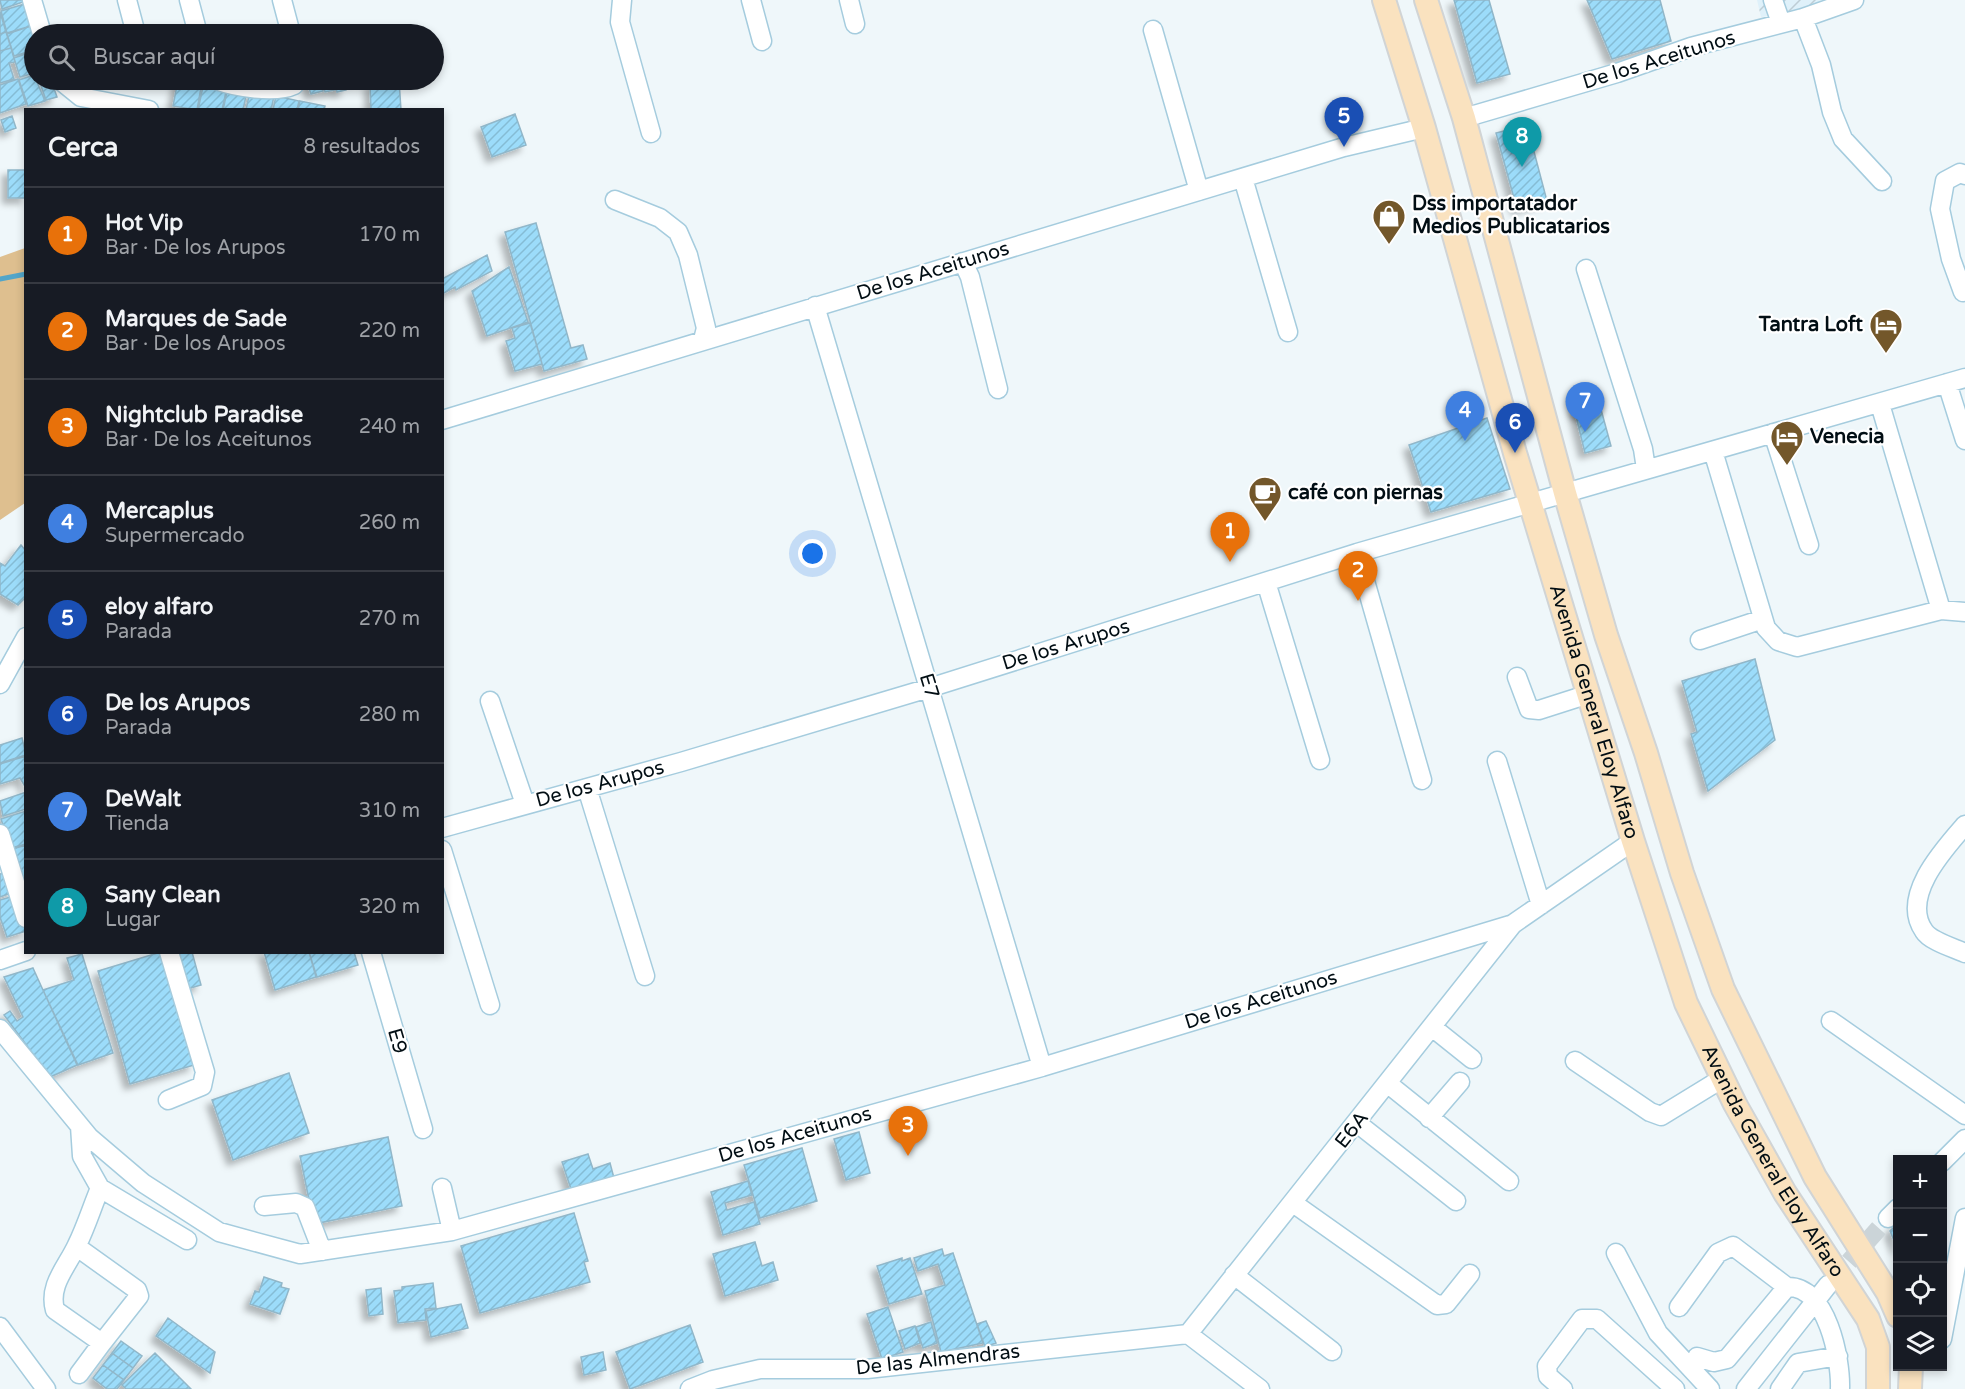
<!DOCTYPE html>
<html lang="es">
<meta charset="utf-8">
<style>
:root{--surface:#171b24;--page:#20242c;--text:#f1f3f6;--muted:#9ea1a6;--line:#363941;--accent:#d93025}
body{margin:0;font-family:"Varela Round",sans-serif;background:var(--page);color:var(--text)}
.controls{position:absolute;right:18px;bottom:18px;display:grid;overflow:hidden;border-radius:0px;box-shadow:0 3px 9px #0003}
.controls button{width:54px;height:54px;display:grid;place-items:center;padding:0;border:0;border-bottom:2px solid var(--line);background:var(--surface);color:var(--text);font:30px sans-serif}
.you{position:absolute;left:813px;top:554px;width:21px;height:21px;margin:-15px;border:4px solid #fff;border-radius:50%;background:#1a73e8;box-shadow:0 0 0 9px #1a73e833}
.badge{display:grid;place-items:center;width:39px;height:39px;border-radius:50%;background:var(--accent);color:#fff;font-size:20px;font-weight:700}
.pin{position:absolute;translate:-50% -50px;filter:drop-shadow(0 2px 3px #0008)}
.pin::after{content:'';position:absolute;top:32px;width:21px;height:18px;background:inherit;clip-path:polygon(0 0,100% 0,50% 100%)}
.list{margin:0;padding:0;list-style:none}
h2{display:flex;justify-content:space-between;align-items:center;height:78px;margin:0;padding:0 24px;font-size:26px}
h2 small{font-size:20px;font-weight:400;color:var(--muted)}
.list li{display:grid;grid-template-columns:39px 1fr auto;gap:18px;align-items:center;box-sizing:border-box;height:96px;padding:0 24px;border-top:2px solid var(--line)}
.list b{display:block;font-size:22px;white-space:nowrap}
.list p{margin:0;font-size:20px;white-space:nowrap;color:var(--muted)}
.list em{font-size:20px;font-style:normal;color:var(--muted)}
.icon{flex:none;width:33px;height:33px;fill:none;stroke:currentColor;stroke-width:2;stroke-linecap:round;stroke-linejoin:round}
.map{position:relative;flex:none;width:1965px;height:1389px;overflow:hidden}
.search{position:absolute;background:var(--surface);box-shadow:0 3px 9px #0003;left:24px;top:24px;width:420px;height:66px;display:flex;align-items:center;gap:15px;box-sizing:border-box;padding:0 21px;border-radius:33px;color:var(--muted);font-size:22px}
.panel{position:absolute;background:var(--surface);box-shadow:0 3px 9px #0003;left:24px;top:108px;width:420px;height:846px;border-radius:0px}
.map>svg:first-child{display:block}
.industrial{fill:url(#industrial-furrows)}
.green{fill:#debf8f}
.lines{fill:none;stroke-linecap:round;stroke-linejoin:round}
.stream{stroke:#51a5c9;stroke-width:5}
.building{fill:url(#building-hatch);stroke:#91b7c9;stroke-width:1.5;filter:url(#shadow)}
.minor-tunnel{stroke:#cbd4d8;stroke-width:18;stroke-dasharray:18 9;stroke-linecap:butt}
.minor-casing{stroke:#a5ccde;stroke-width:21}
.major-casing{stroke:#d1d4d5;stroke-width:26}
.minor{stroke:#fff;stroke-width:18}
.major{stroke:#fae2bf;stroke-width:22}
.labels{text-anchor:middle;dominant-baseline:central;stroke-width:4.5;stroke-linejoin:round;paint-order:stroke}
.street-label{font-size:20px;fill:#020e14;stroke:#fff}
.poi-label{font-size:20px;font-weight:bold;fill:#020e14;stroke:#fff;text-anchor:start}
</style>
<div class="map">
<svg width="1965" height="1389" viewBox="0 0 1965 1389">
<defs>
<pattern id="industrial-furrows" width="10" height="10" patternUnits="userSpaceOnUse" patternTransform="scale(1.5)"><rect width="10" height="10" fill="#dff1fa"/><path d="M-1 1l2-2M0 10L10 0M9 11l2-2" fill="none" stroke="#becdd5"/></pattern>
<pattern id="building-hatch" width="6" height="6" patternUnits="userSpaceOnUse" patternTransform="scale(1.5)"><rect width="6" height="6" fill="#9cdcfa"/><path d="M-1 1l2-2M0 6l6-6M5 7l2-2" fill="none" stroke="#85bcd5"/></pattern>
<filter id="shadow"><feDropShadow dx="-5.5" dy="5.5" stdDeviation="3" flood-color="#0004"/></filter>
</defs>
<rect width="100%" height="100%" fill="#eff7fa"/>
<path class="industrial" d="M1757,0H1836L1803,11L1761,17Z"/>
<path class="green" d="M25,248V503L0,520V257Z"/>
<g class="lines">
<path class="stream" d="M0,279L26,274"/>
</g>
<path class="building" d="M0,0H26V1L2,9Z
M1454,0H1489L1510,74L1477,83Z
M1587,0H1660L1671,41L1612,59Z
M28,3L34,25L7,33L1,11Z
M0,12L6,32L0,34Z
M34,25V50L14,56L7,34Z
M6,32L11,48L0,51V34Z
M11,48L15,62L9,63L14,79L0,83V51Z
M34,51V73L20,77L14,58Z
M34,75L45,101L28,106L19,80Z
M18,79L26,104L0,113V85Z
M39,80H51L57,97L46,100Z
M178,80L202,82L197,110L173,106Z
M306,80H319L323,91L311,94Z
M334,80H355L344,82L346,90L337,92Z
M385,80H399L401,110H371L370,84Z
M204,82L227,87L222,110H198Z
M333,83L335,90L325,92L323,85Z
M228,87L247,91L243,110H223Z
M250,91L274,96L271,110H246Z
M276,96L299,101L297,110H273Z
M300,101L325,106L324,110H298Z
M515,114L526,145L492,157L481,127Z
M12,116L16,128L5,132L1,120Z
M1527,125L1547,201L1517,209L1496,133Z
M8,170H26V198H8Z
M536,223L571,348L583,345L587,359L544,371L505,232Z
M487,255L492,271L456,290L455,287L442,294V279Z
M509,267L528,322L487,336L472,291Z
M530,323L542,364L515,371L506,341L515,338L512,328Z
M1599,402L1611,446L1585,453L1574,409Z
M1487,418L1510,489L1431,512L1409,445Z
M21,545L26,551V597L18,605L0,594V563L5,566Z
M1755,659L1775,740L1708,791L1691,734L1697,732L1682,681Z
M22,738L26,755L0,763V745Z
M26,756V788L20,778L0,784V764Z
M26,792V809L3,816L0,801Z
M26,811V844L11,848L1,819Z
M26,845V877L19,879L9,850Z
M8,872L14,892L0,897V874Z
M14,896L26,931L7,937L0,917V900Z
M161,952L194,1065L130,1084L98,971Z
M176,952H192L201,985L187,989Z
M264,952H309L316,977L275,990Z
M309,952H354L358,965L317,977Z
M82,954L113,1053L78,1065L43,990L74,980L67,958Z
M33,968L77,1065L50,1077L4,1015L10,1011L17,1021L23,1017L4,977Z
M289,1073L309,1133L233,1160L212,1100Z
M859,1132L870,1173L846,1180L834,1139Z
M388,1137L402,1206L314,1224L300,1156Z
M802,1148L817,1201L760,1218L744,1165Z
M588,1154L593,1169L610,1163L614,1178L572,1192L562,1162Z
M748,1181L752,1195L725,1203L727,1210L754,1202L760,1224L723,1235L711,1192Z
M574,1213L588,1261L584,1262L590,1282L480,1313L461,1246Z
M1898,1223V1250L1890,1231Z
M755,1242L762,1266L773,1262L778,1280L725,1296L713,1254Z
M942,1249L944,1256L953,1253L983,1343L941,1352L925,1291L945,1285L938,1264L918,1271L914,1258Z
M902,1258V1261L910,1258L922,1294L889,1304L877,1266Z
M264,1277L282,1283L281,1287L289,1289L280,1314L250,1304L255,1291L259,1292Z
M433,1283L436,1308L425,1309L426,1320L398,1323L394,1291L402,1290V1287Z
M381,1288L383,1314L369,1316L366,1290Z
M461,1304L468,1328L431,1337L426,1311Z
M888,1307L903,1352L882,1359L867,1314Z
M168,1318L215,1352L210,1373L156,1336Z
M986,1321L996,1343L985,1347L977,1324Z
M931,1322L937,1343L923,1348L916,1327Z
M690,1325L703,1362L630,1389L616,1352Z
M915,1326L920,1343L905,1349L899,1331Z
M121,1341L142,1356L133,1368L112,1353Z
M603,1352L606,1370L584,1375L581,1357Z
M112,1353L133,1368L124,1380L103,1365Z
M155,1353L191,1389H126L122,1385Z
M103,1365L124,1380L117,1389H107L93,1378Z"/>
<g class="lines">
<path class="minor-tunnel" d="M1831,1282L1888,1218"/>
<defs>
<path id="minor" d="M32,0L42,34
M127,0L136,34
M189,0L198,34
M282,0L291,34
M622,0L620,22L651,133
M751,0L762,41
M849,0L855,24
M1773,0L1781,23
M1803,18L1821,65L1832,112L1843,139L1882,181
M1153,30L1199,191
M60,80L81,97L149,110
M216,80C235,87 275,94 294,85L295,80
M1464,118L1617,73L1691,47L1803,18L1854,0
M1243,178L1288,332
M615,200L660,218L678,232L688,255L706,328L703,340
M963,262L970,277L998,389
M1586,269L1643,449L1646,469
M1963,292L1951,259L1940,209L1945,181L1960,173L1965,175
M815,306L1042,1067
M1947,383L1965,440
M1880,404L1941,610
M442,420L1344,147L1424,128
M1773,433L1809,545
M1713,451L1766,628L1778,641L1797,647L1941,610L1965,612
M1357,553L1422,780
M1266,582L1320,760
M1700,640L1763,619
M1517,677L1529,709L1539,710L1589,694
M0,684L26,637
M490,701L525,804
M1497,761L1541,905
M587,788L645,976
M1965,825C1943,850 1900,897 1924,931C1930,941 1954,948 1965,953
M442,828L681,762L929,688L1357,553L1965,378
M0,834L26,918
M442,850L490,1005
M371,952L423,1129
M0,960L26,951
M1831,1021L1965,1115
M1432,1027L1472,1059
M0,1029L89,1137L143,1183L219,1232L300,1254L452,1231L1042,1067L1513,924L1633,841
M1575,1061L1650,1112L1661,1116L1723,1078
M1387,1083L1509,1181
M168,1100L202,1086L205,1072L169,952
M1429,1118L1460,1082
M1357,1123L1456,1201
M1942,1162L1965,1139
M100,1188L187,1240
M442,1188L452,1231
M1293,1203L1437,1305L1446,1304L1470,1274
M264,1206L296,1203L305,1207L322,1251
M1888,1218L1898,1208
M77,1247L137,1290L139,1296L102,1343L55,1310C48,1285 67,1267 77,1245C86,1227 92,1207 100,1188L82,1156L80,1126
M1616,1253L1658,1333L1710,1389
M1234,1275L1332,1351
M1679,1307L1718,1253L1733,1246L1787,1287
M0,1327L46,1389
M1188,1334L1513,924
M1188,1334L1260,1389
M1942,1339L1965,1218
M1697,1357L1714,1362L1727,1359L1787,1287C1827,1285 1841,1359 1840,1389
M79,1374L102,1343
M690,1389L713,1380L760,1369H867L1188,1334
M1563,1389L1548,1376L1547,1366L1582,1319H1597L1675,1389
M1746,1389L1828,1285
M1780,1389L1798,1363L1838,1356"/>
<g id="major">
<path id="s1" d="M1384,0L1424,128L1515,453L1633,841L1686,1003L1735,1104L1785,1193L1868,1319L1878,1347V1389"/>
<path d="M1426,0L1464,118L1565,493L1606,635L1646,753L1682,873L1723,989L1815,1177L1888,1293L1898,1316"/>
<path d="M1910,1389L1911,1366"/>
</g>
</defs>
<use href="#minor" class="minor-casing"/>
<use href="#major" class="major-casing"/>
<use href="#minor" class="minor"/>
<use href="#major" class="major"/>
</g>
<defs>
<symbol id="shop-pin" viewBox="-11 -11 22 30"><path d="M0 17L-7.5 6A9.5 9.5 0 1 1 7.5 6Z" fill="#73572a" stroke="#fff"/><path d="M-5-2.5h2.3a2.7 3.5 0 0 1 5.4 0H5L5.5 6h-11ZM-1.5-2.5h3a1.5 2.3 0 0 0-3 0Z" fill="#fff"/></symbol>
<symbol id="hotel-pin" viewBox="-11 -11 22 30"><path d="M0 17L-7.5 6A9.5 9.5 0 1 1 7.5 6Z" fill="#73572a" stroke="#fff"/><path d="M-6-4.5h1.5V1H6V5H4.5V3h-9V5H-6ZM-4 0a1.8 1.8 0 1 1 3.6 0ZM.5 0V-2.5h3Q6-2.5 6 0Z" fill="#fff"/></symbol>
<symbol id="cafe-pin" viewBox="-11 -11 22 30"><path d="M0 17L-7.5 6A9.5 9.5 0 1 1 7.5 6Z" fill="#73572a" stroke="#fff"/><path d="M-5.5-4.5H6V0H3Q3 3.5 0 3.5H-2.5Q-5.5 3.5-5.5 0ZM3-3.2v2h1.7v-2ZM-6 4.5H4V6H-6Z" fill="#fff"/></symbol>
</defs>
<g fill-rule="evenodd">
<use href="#shop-pin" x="1370" y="197" width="38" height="52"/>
<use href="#hotel-pin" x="1867" y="306" width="38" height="52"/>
<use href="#hotel-pin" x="1768" y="418" width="38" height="52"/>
<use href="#cafe-pin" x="1246" y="474" width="38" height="52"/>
</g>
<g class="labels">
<g class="street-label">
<text transform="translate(1659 60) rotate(-17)">De los Aceitunos</text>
<text transform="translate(933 271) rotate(-17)">De los Aceitunos</text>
<text transform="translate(1066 645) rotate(-17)">De los Arupos</text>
<text transform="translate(929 686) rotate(73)">E7</text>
<text stroke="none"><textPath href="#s1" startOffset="742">Avenida General Eloy Alfaro</textPath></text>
<text transform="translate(600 784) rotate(-15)">De los Arupos</text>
<text transform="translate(1261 1000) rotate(-17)">De los Aceitunos</text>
<text transform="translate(397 1041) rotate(74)">E9</text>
<text transform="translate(1352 1130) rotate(-52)">E6A</text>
<text transform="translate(795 1135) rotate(-16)">De los Aceitunos</text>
<text stroke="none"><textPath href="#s1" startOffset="1228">Avenida General Eloy Alfaro</textPath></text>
<text transform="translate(938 1360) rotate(-6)">De las Almendras</text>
</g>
<g class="poi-label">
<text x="1412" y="204">Dss importatador<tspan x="1412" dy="23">Medios Publicatarios</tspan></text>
<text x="1863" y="325" text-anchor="end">Tantra Loft</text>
<text x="1810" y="437">Venecia</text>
<text x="1288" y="493">café con piernas</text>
</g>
</g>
</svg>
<div class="controls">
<button>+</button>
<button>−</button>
<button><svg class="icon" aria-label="locate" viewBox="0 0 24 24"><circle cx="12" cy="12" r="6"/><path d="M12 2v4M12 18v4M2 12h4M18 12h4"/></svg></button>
<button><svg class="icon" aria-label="layers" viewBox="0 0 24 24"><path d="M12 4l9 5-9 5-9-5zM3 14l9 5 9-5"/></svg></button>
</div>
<div class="you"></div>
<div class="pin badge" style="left:1230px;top:562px;background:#e8710a">1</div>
<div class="pin badge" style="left:1358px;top:601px;background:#e8710a">2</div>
<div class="pin badge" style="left:908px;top:1156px;background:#e8710a">3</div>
<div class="pin badge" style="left:1465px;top:441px;background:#3f7fe0">4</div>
<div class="pin badge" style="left:1344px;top:147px;background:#1a4fb4">5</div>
<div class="pin badge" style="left:1515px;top:453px;background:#1a4fb4">6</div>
<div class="pin badge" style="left:1585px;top:432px;background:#3f7fe0">7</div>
<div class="pin badge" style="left:1522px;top:167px;background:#0f9aa8">8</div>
<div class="search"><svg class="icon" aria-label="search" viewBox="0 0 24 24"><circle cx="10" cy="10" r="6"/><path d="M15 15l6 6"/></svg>Buscar aquí</div>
<section class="panel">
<h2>Cerca<small>8 resultados</small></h2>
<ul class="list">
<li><span class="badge" style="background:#e8710a">1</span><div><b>Hot Vip</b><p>Bar · De los Arupos</p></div><em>170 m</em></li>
<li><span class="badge" style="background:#e8710a">2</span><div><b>Marques de Sade</b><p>Bar · De los Arupos</p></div><em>220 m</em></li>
<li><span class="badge" style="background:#e8710a">3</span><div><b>Nightclub Paradise</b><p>Bar · De los Aceitunos</p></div><em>240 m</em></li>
<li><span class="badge" style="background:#3f7fe0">4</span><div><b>Mercaplus</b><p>Supermercado</p></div><em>260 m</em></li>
<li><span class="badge" style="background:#1a4fb4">5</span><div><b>eloy alfaro</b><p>Parada</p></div><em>270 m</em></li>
<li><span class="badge" style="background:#1a4fb4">6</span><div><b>De los Arupos</b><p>Parada</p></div><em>280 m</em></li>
<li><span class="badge" style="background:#3f7fe0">7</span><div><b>DeWalt</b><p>Tienda</p></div><em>310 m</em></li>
<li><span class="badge" style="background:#0f9aa8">8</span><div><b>Sany Clean</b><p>Lugar</p></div><em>320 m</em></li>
</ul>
</section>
</div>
